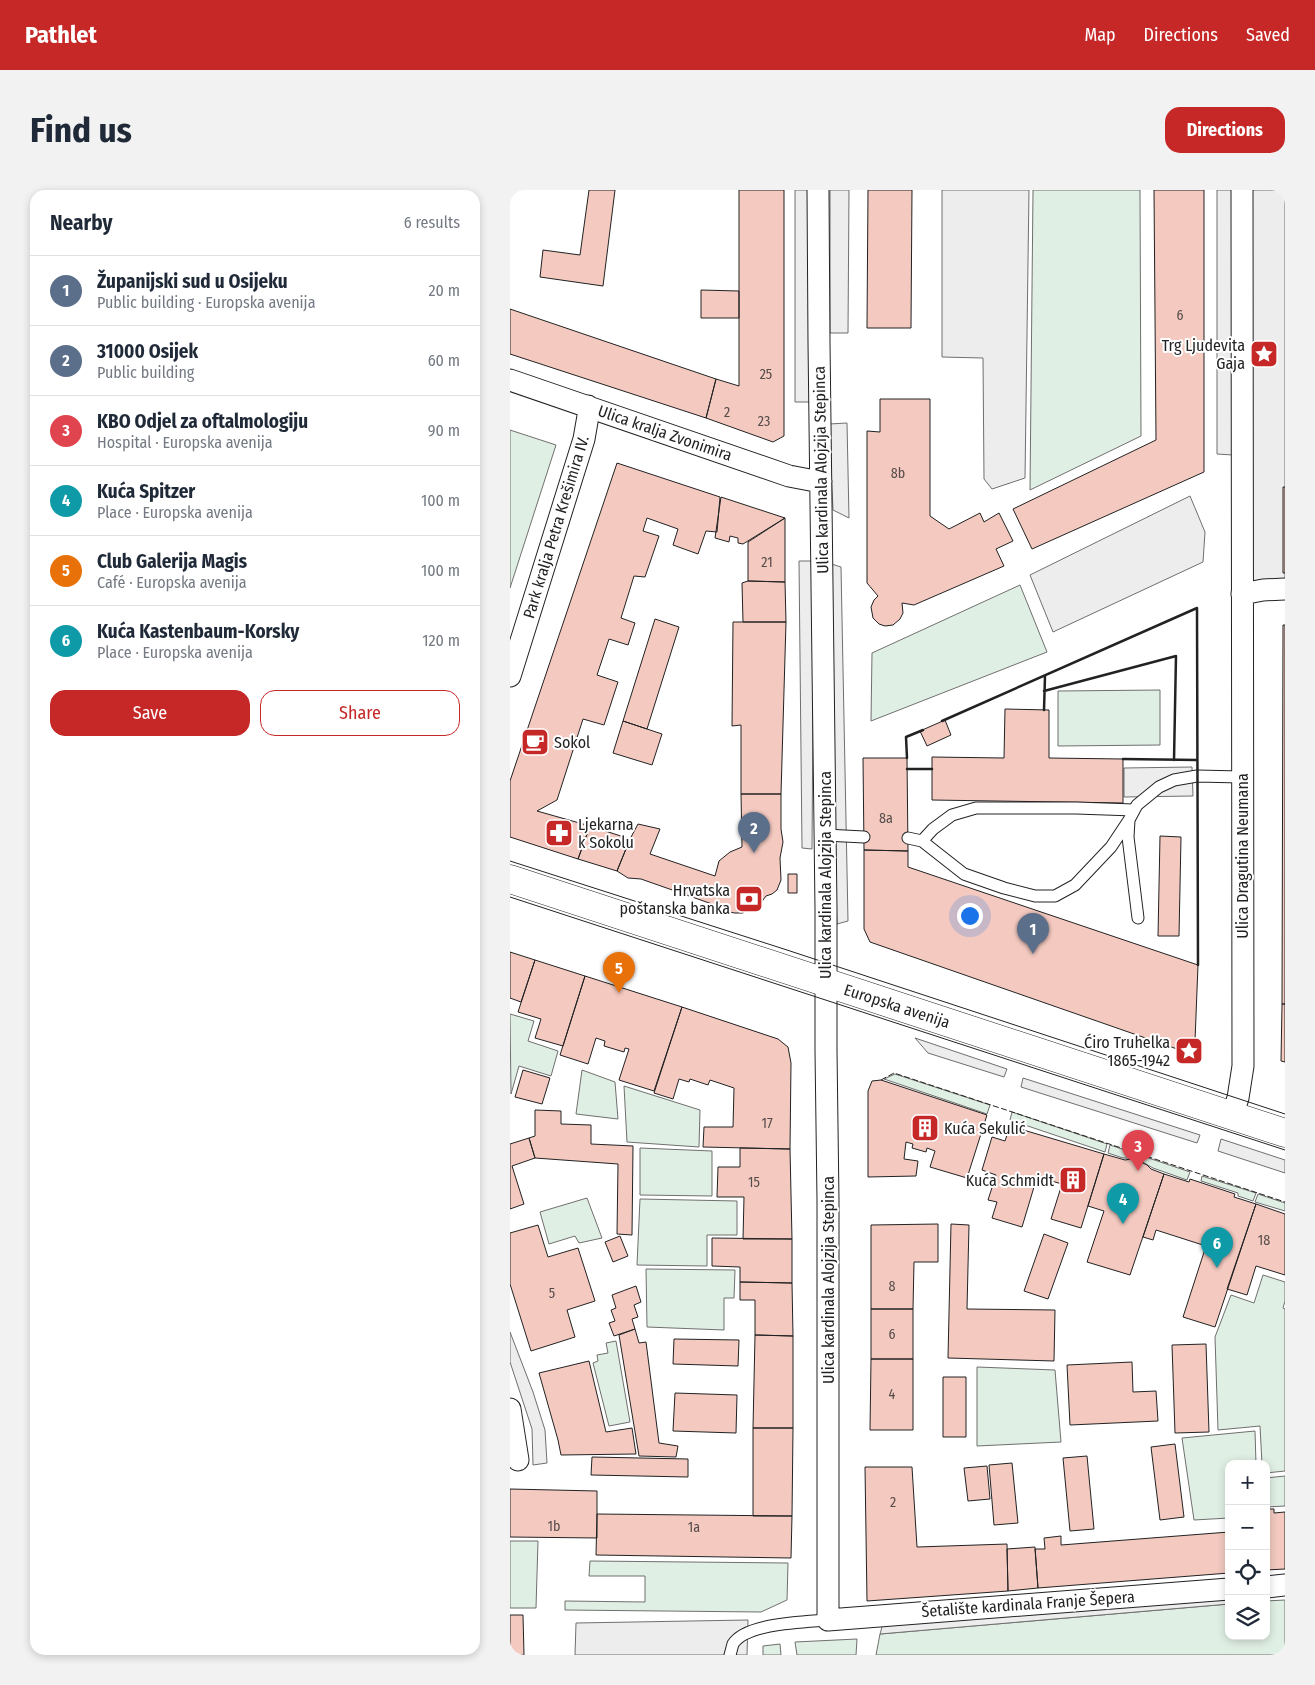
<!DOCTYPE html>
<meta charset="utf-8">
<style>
:root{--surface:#fff;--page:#f2f2f3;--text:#1f2937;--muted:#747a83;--line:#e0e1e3;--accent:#c62828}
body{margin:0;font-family:"Fira Sans Condensed",sans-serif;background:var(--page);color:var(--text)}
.controls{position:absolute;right:15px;bottom:15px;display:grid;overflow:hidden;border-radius:10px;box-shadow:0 2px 8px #0003}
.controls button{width:45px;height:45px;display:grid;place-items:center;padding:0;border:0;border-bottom:1px solid var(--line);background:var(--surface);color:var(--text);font:25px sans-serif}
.you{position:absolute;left:459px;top:725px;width:18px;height:18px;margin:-12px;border:4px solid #fff;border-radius:50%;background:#1a73e8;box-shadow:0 0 0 8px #1a73e833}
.badge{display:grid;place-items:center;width:32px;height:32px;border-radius:50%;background:var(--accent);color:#fff;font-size:16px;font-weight:700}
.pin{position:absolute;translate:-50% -41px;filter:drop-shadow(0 1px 2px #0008)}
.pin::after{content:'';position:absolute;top:26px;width:18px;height:15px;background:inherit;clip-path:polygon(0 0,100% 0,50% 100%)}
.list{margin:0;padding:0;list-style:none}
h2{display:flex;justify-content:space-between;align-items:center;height:65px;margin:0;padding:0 20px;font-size:21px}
h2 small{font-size:16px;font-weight:400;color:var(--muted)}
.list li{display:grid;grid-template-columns:32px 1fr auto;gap:15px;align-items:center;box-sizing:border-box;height:70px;padding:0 20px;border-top:1px solid var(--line)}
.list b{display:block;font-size:19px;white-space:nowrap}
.list p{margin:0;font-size:16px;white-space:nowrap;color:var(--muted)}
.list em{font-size:16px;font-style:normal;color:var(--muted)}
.actions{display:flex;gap:10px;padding:15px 20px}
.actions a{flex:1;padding:11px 0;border:1px solid var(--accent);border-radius:15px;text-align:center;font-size:18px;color:var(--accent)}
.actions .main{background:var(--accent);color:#fff}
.icon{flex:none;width:28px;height:28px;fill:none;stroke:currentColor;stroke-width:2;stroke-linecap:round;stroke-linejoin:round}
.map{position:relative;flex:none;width:775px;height:1465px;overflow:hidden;border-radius:15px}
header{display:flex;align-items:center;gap:30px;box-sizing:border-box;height:70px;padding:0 25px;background:var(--accent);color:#fff}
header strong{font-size:24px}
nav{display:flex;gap:28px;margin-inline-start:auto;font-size:18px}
.intro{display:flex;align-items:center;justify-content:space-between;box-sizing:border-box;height:120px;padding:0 30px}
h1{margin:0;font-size:35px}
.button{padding:12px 22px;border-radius:15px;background:var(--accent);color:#fff;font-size:18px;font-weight:700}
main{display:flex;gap:30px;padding:0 30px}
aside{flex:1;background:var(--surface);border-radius:15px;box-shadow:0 2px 8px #0003}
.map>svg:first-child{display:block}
.green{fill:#e0efe3;stroke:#6f6f6f}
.parking{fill:#ededed;stroke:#6f6f6f}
.building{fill:#f3c9c0;stroke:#222}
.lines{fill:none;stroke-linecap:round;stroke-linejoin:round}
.lane-casing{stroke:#222;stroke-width:13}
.street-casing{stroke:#222;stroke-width:23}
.secondary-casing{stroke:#222;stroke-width:29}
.lane{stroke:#fff;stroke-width:11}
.street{stroke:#fff;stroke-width:21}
.secondary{stroke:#fff;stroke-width:28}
.tram{stroke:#222;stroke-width:1}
.fence{stroke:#222;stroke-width:1;stroke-dasharray:6 2.5;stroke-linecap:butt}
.wall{stroke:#222;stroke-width:2.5}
.labels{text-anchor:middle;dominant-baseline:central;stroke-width:4;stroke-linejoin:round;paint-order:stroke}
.number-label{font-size:14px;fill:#564c4a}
.poi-label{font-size:16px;fill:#222;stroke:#fff;text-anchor:end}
.street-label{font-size:16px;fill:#222;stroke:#fff}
</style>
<header>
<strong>Pathlet</strong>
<nav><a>Map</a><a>Directions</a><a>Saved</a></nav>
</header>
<div class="intro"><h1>Find us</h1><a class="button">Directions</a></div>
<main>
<aside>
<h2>Nearby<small>6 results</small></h2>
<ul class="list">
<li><span class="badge" style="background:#5c6f8a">1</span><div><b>Županijski sud u Osijeku</b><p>Public building · Europska avenija</p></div><em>20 m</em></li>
<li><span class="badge" style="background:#5c6f8a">2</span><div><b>31000 Osijek</b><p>Public building</p></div><em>60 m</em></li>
<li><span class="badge" style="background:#e0444e">3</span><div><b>KBO Odjel za oftalmologiju</b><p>Hospital · Europska avenija</p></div><em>90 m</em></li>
<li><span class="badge" style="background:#0f9aa8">4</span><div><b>Kuća Spitzer</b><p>Place · Europska avenija</p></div><em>100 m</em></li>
<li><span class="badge" style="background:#e8710a">5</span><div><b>Club Galerija Magis</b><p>Café · Europska avenija</p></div><em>100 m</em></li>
<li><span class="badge" style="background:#0f9aa8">6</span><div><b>Kuća Kastenbaum-Korsky</b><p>Place · Europska avenija</p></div><em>120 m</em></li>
</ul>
<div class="actions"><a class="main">Save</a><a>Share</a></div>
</aside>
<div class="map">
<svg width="775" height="1465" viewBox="0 0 775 1465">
<rect width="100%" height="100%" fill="#fff"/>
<path class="green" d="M523,0H630L631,246L520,300Z
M0,240L46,255L0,398Z
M510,395L537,462L361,531L362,463Z
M650,500V555L548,556V501Z
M0,824L24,831L18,851L48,861L41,886L9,876L1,904Z
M72,880L105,892L108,929L66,924Z
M385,884L480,915L477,924L374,889Z
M114,896L190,920L189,957L117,952Z
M502,922L597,954L595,962L500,930Z
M600,955L680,982L677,990L643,978L629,970L620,968H613L598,963Z
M130,958L202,961V1006L130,1005Z
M692,986L746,1003L743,1011L728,1006V1003L691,991Z
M748,1004L775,1013V1021L745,1012Z
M77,1008L92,1048L69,1053L65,1046L39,1054L30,1022Z
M130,1009L227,1011V1045H197V1076L127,1075Z
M136,1079L225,1080L224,1108H214V1140L137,1137Z
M753,1085L775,1092V1111L773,1118L775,1119V1281L756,1283V1274H752L750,1236L708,1240L705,1147L721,1105L744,1113Z
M106,1151L120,1232L99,1236L83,1173L88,1171L87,1165L98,1163L96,1153Z
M467,1177L545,1180L551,1252L467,1256Z
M745,1241L746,1274H719V1328L684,1330L672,1248Z
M775,1286V1316L756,1317V1288Z
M0,1351H28L26,1418H0Z
M80,1371L278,1373L277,1410L251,1422L55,1420V1411L135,1412V1386H79Z
M775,1410V1465H366L370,1444L719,1414V1446H756V1411Z
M347,1449L346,1465H287L285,1452Z
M270,1454L271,1465H253V1456Z"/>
<path class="parking" d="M285,0H298L300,212H285Z
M320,0H339L338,143H320Z
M432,0H519L515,288L482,299L474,289L473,168L432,167Z
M707,0H724L723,265L707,264Z
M732,0H775V399L732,404Z
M337,233L339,328L323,320L319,234Z
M680,306L695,342L693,372L543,442L520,385Z
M289,371H304L302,659L292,658Z
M315,372L331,377L338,731L327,734Z
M682,577L683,606L614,607V578Z
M405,848L497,879L494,887L418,863Z
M513,888L690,945L687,953L511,897Z
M711,949L775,970V983L708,961Z
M0,1142L23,1202L35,1240L37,1273L23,1275L22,1239L0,1172Z
M719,1397V1414L370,1444L375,1426Z
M238,1430L237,1465H65L66,1433Z"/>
<path class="building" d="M79,0H105L93,96L30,87L33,60L70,65Z
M229,0H274V246L263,252L196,228L206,189L229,196Z
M358,0H402L401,138H357Z
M644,0H694V282L522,359L503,319L646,250Z
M191,100L229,101V128H191Z
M0,119L206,189L196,228L0,164Z
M370,209H420V326L439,339L470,323L474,332L489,323L503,351L486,359L494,376L404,415L392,413L393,423L390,429L383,435L375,436L369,434L363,428L361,417L364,410L368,406L357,393V241L370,242Z
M107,273L210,307L207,342L196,341L188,364L163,355L168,339L137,328L133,341L149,346L135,387L124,386L111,428L125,433L118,455L99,449L87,485L108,492L94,535L73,529L47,610L27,621L80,636L68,669L0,647V591Z
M773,297H775V383H773Z
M211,307L275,328L233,354L228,353V348L220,346L219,352L205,348Z
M275,328V392L238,391V352Z
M238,391L275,392L276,432H233L232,393Z
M145,429L169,437L137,539L113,531Z
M223,432H276L271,604H231V535L222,536Z
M773,435H775V814H772Z
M495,519L539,520V568L613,569V613L422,610V567L494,568Z
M435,530L441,545L417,556L410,541Z
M113,531L152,544L142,575L103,563Z
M353,568H397L398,661L354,660Z
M231,604H271V639L273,652L270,668L271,690L267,700L262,704L256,706L250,714L241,716L233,723H225L212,721L202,714L131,689L118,688L107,681L120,649L128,634L150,639L140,664L205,686L209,671L220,662L232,657Z
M80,636L120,649L107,681L68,669Z
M650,646L671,647L669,746H648Z
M354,660L398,661V677L688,775L685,851L670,860L360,752L354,739Z
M278,684H287V703H278Z
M0,762L25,770L11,812L0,808Z
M25,770L75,786L53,856L25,848L31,829L8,822Z
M75,786L172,817L144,901L109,890L119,859L115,858L114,862L94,856L95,851L86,848L78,874L50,865Z
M772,814H775V872L771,871Z
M172,817L268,849L278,857L281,873L280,959L193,957L194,937H223L224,898L200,890L198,895L180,889L179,892L169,889L163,909L144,903Z
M13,880L40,888L32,914L5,907Z
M371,890L477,925L457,988L420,977L425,961L417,958L416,962L402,958L403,954L396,952L394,969L408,971L406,986L358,987V901L362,891Z
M25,920L51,921V934L81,935V954L123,956L122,1045L107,1044L108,974L25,968L19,948L25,946Z
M500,936L594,964L571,1038L541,1029L552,994L527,987L512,1037L482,1028L487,1012L478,1010L486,985L472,980L482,947L495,951Z
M19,948L25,968L2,976L14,1014L0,1019V954Z
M230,958L280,959L282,1049H233L234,1007H207L208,977H230Z
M594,964L615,970L621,969L629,971L637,975L641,979L654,984L620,1085L577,1072L594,1021L578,1016Z
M654,984L679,992L680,989L725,1004L724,1007L746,1014L705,1137L673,1127L696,1056L646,1040L643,1050L633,1047Z
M746,1014L775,1024V1085L746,1076L737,1105L717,1099Z
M428,1034V1072H404L403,1119H361V1035Z
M441,1034L459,1035L457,1119L545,1120L544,1171L438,1168Z
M28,1035L38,1067L68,1058L85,1111L57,1120L65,1147L21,1161L0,1094V1043Z
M534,1044L558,1053L538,1109L514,1101Z
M110,1046L118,1066L103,1072L95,1052Z
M202,1048L282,1049V1093L230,1092V1077L202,1076Z
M230,1092L282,1093L283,1146L245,1145V1110H230Z
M126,1096L131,1112L124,1115L128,1127L122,1129L125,1139L104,1146L99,1133L105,1131L101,1120L106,1118L102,1105Z
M361,1119H403V1169H361Z
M125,1139L129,1153L136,1152L149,1253L168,1256L166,1267L129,1266L109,1145Z
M245,1145L283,1146V1238H243Z
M164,1149L229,1150L228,1176L163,1174Z
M696,1154L699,1242L665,1243L662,1155Z
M361,1169H403V1240H360Z
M79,1171L96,1242L122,1238L126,1264L51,1265L48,1250L29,1183Z
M622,1172L623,1202L646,1201L648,1231L560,1235L557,1175Z
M433,1187H456V1247H433Z
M165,1203L227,1205L226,1243L163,1241Z
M243,1238H283L282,1326H243Z
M665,1254L674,1327L650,1330L641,1257Z
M577,1266L584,1339L560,1341L553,1268Z
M82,1267L178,1269V1287L81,1285Z
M502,1273L508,1333L484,1335L479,1275Z
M477,1276L480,1309L458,1311L454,1278Z
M355,1277H402L407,1357L497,1354L498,1401L357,1411Z
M0,1299L87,1301V1348L0,1347Z
M756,1319H764V1323L775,1322V1379L756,1380Z
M87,1324L282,1326L281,1368L86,1365Z
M719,1342V1383L528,1398L525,1359H535L534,1348L551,1346V1355Z
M525,1357L528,1398L498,1401L497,1359Z
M0,1425H13L14,1465H0Z"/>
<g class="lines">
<defs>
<path id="lane" d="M315,645L354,647
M398,648L412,651L454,684L494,698L525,706H545L565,695L601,657L619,630
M412,651L423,639L442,625L466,618H566L624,620
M628,728L618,647L619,630L627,615L649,597L664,590L687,586L731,587
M220,1465C221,1462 222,1457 223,1454C236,1433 295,1432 318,1430"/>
<path id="street" d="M308,0L309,152L316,719V861L318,1010V1430L719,1399
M0,190L279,286L300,290L311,291
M732,404L753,400L775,399
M0,486L74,249L78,226V216
M722,926L728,908L733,876L732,0
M0,1219L8,1270
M756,1397L775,1395"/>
<path id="secondary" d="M0,689L775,943"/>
</defs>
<use href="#lane" class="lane-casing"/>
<use href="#street" class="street-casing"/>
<use href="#secondary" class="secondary-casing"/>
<use href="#lane" class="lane"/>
<use href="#street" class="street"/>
<use href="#secondary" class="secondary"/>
<path class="tram" d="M0,671L277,760L775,924
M0,707L775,960"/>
<path class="fence" d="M371,890L384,883L775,1012"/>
<path class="wall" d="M534,501L666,466L664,570
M534,520L535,486
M432,531L687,418L688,775
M397,568L396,547L413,540
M613,569L687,570
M397,579H422"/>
</g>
<defs>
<symbol id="sight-square" viewBox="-11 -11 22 22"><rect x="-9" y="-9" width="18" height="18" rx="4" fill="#c62828" stroke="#fff"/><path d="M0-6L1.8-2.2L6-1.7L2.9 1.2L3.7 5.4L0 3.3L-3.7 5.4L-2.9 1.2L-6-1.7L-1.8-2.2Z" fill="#fff"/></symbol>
<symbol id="cafe-square" viewBox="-11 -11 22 22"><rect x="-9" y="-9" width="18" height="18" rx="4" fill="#c62828" stroke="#fff"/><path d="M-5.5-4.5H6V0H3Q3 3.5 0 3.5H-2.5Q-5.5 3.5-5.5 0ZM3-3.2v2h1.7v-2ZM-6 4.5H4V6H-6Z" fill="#fff"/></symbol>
<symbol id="pharmacy-square" viewBox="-11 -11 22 22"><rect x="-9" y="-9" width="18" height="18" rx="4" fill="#c62828" stroke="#fff"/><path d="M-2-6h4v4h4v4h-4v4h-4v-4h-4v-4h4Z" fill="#fff"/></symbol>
<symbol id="bank-square" viewBox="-11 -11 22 22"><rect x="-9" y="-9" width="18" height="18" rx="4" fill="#c62828" stroke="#fff"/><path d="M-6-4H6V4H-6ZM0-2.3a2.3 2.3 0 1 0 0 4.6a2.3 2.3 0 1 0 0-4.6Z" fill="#fff"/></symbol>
<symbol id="building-square" viewBox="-11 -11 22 22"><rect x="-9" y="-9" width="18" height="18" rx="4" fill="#c62828" stroke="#fff"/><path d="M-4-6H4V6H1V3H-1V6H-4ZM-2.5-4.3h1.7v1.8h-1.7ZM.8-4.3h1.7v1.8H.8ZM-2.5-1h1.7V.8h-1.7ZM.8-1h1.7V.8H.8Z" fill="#fff"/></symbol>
</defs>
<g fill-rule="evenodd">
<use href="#sight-square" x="738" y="148" width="32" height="32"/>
<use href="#cafe-square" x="9" y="536" width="32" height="32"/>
<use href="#pharmacy-square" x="33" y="627" width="32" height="32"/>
<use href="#bank-square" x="223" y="693" width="32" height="32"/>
<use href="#sight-square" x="663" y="845" width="32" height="32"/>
<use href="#building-square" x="399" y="922" width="32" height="32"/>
<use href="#building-square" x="547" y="974" width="32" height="32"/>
</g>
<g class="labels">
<g class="number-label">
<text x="670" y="125">6</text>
<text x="256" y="184">25</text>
<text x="217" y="222">2</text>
<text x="254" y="231">23</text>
<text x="388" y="283">8b</text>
<text x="257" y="372">21</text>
<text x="376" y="628">8a</text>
<text x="257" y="933">17</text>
<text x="244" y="992">15</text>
<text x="754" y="1050">18</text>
<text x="382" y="1096">8</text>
<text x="42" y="1103">5</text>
<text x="382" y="1144">6</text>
<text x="382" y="1204">4</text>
<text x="383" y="1312">2</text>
<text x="44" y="1336">1b</text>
<text x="184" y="1337">1a</text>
</g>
<g class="poi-label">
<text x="735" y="155">Trg Ljudevita<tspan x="735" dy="18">Gaja</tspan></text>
<text x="44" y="552" text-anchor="start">Sokol</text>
<text x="68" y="634" text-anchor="start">Ljekarna<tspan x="68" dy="18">k Sokolu</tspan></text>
<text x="220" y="700">Hrvatska<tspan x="220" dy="18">poštanska banka</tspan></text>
<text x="660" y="852">Ćiro Truhelka<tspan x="660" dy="18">1865-1942</tspan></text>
<text x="434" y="938" text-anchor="start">Kuća Sekulić</text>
<text x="544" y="990">Kuća Schmidt</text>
</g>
<g class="street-label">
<text transform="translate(155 243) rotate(19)">Ulica kralja Zvonimira</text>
<text transform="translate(311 280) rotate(-91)">Ulica kardinala Alojzija Stepinca</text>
<text transform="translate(46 337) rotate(-73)">Park kralja Petra Krešimira IV.</text>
<text transform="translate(732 666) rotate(-90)">Ulica Dragutina Neumana</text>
<text transform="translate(315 685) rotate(-90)">Ulica kardinala Alojzija Stepinca</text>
<text transform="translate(387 816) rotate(18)">Europska avenija</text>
<text transform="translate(318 1090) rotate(-90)">Ulica kardinala Alojzija Stepinca</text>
<text transform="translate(518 1414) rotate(-4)">Šetalište kardinala Franje Šepera</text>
</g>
</g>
</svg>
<div class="controls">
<button>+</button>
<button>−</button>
<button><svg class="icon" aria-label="locate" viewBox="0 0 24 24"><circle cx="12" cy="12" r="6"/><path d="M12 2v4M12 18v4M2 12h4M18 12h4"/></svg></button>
<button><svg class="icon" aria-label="layers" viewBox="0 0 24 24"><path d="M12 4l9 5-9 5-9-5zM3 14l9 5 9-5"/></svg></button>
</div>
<div class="you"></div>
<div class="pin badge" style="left:523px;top:764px;background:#5c6f8a">1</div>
<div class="pin badge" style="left:244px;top:663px;background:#5c6f8a">2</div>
<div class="pin badge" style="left:628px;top:981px;background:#e0444e">3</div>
<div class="pin badge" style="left:613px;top:1034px;background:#0f9aa8">4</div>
<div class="pin badge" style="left:109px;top:803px;background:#e8710a">5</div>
<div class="pin badge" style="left:707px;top:1078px;background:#0f9aa8">6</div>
</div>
</main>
